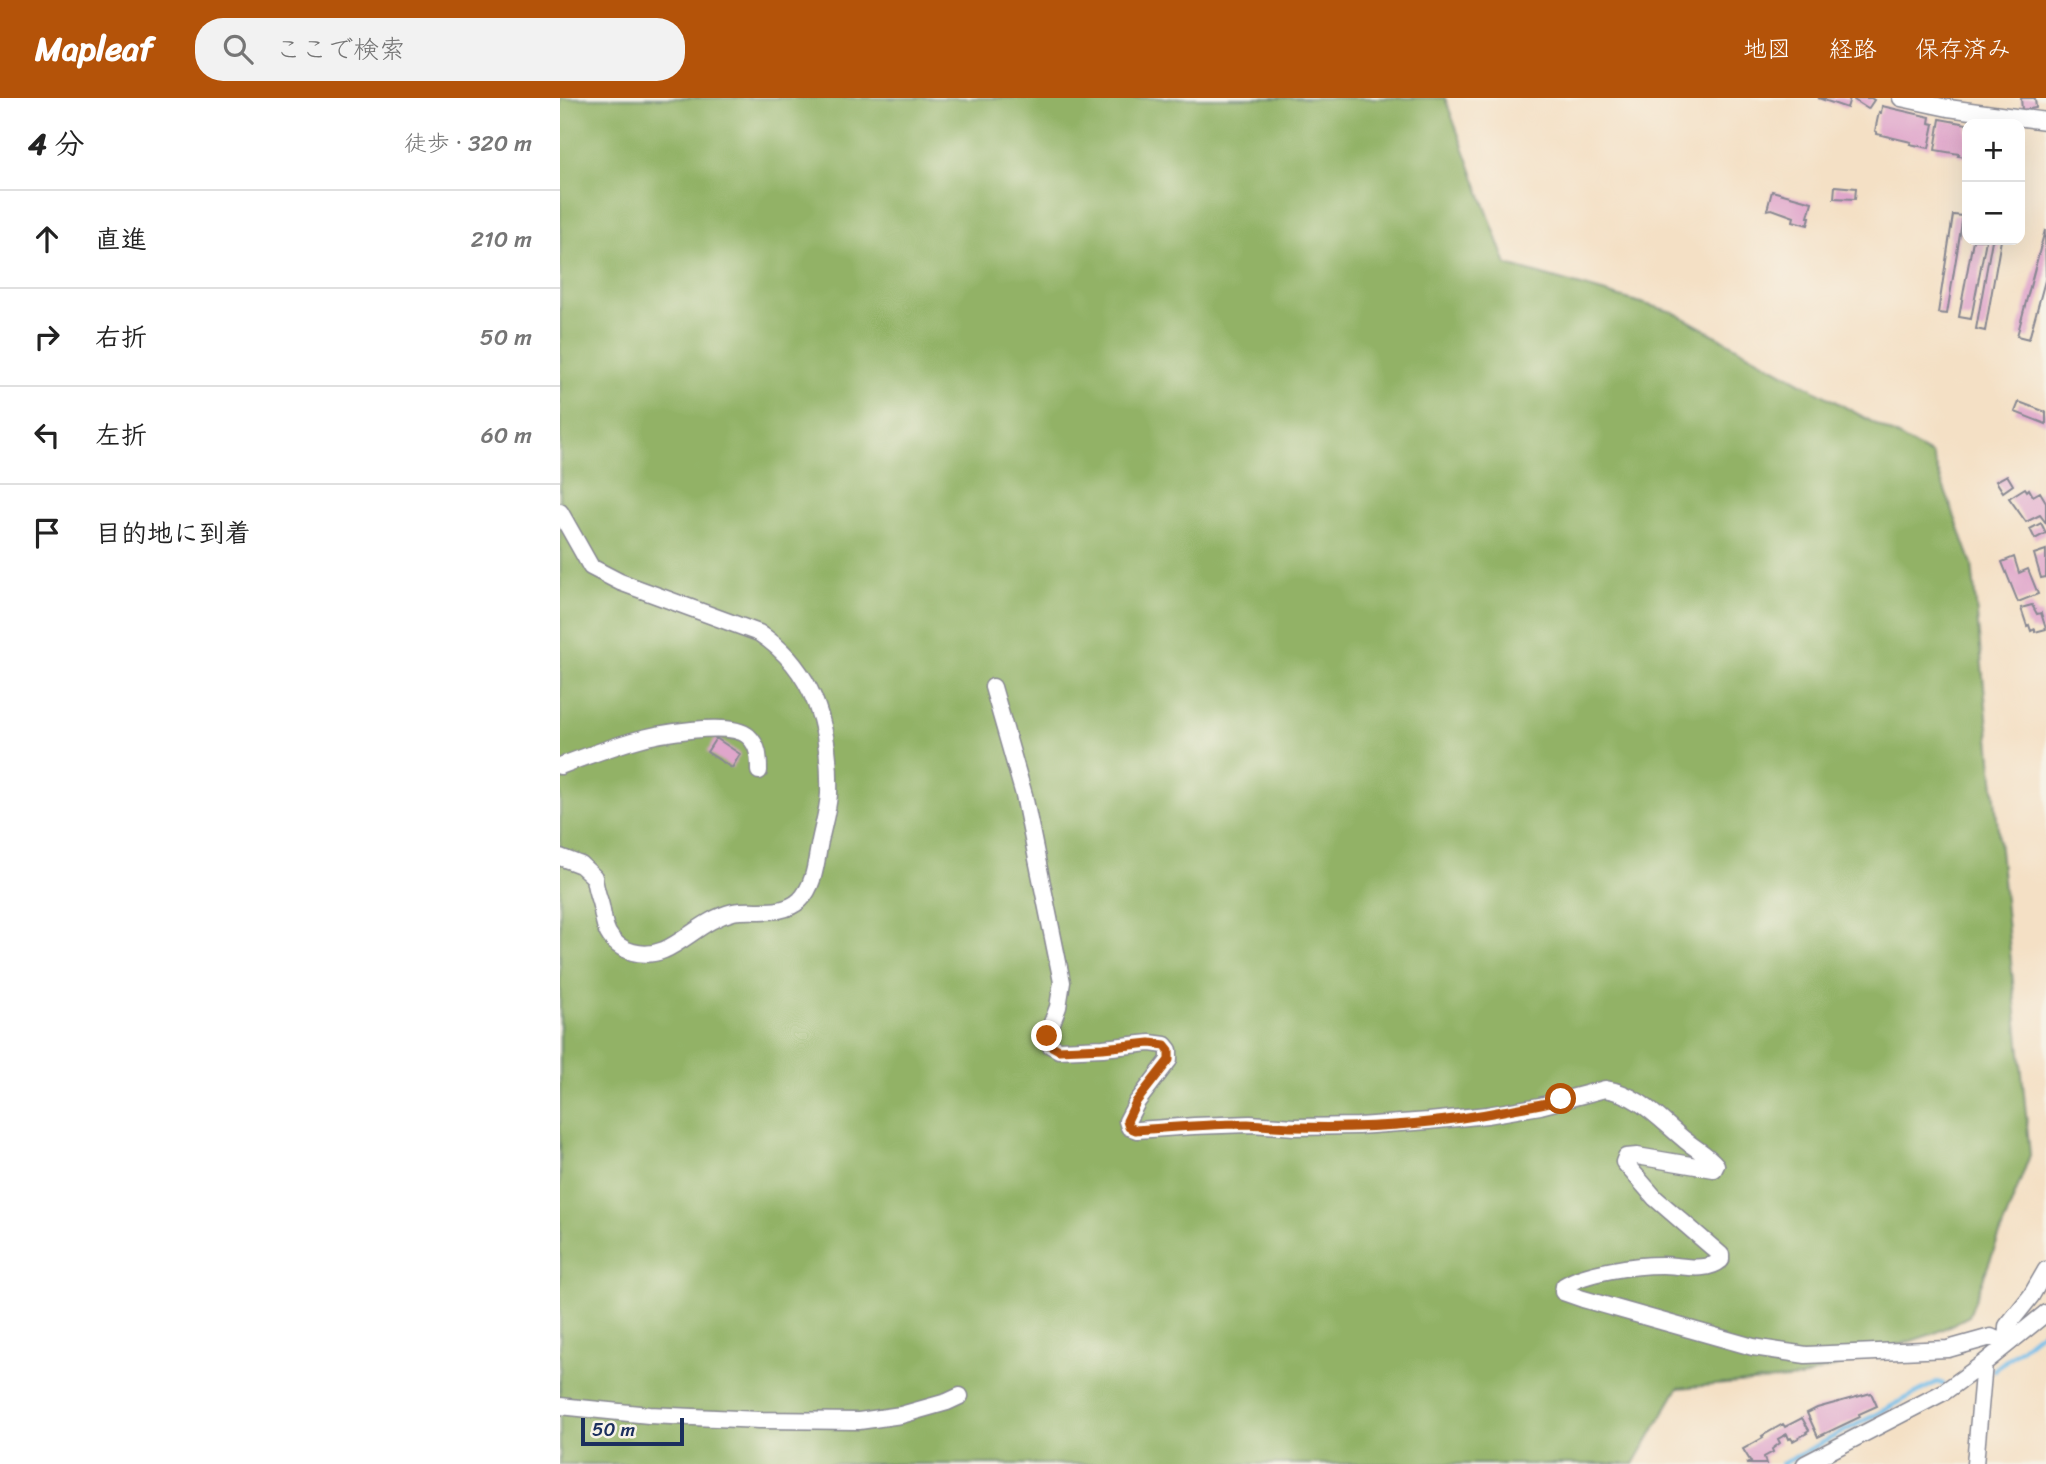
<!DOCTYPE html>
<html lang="ja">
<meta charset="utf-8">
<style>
:root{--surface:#fff;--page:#f2f2f2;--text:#222;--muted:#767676;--line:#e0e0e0;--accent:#b45309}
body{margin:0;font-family:Sriracha,"Klee One",sans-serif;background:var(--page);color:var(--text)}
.controls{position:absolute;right:21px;top:21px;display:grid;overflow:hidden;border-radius:14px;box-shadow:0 7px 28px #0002}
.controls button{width:63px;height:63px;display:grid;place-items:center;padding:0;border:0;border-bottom:2px solid var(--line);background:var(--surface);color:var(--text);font:35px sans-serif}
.scale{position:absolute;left:21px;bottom:18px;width:103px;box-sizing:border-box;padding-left:7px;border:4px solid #1b2f5e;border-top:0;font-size:19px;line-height:24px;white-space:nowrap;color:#1b2f5e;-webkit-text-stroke:5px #f7f3e8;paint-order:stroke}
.stop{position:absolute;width:21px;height:21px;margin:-16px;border:5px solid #b45309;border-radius:50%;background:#fff}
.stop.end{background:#b45309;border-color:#fff;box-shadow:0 2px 7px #0008}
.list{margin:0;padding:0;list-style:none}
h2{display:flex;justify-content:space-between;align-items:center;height:91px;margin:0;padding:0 28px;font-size:30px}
h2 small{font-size:23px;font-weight:400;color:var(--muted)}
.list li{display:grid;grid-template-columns:46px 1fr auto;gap:21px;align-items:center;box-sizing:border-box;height:98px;padding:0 28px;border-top:2px solid var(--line)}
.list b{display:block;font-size:26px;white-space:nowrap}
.list em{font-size:23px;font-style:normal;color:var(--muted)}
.icon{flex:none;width:38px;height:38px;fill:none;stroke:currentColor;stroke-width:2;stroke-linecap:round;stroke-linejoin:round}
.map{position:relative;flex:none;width:1486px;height:1366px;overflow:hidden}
header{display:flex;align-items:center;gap:42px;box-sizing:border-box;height:98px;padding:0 35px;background:var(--accent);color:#fff}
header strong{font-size:33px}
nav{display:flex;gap:38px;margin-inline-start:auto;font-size:24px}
.search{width:490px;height:63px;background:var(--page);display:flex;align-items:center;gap:18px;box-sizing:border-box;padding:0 24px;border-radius:28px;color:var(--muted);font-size:26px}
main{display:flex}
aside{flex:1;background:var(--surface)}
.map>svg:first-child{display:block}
.forest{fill:#92b266;stroke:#567062;stroke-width:2}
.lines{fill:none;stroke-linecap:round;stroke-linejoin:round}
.stream{stroke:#70bbe9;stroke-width:4.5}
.building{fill:#e0a6cb}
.minor-casing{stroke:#888892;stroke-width:19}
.minor{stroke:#fff;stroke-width:16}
.route{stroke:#b45309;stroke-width:9}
</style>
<header>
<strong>Mapleaf</strong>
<div class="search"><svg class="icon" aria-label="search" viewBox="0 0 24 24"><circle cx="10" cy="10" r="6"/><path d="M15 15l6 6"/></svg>ここで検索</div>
<nav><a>地図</a><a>経路</a><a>保存済み</a></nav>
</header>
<main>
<aside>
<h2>4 分<small>徒歩 · 320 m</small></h2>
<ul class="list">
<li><svg class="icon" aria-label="ahead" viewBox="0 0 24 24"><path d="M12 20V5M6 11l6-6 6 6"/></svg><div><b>直進</b></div><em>210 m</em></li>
<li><svg class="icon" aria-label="right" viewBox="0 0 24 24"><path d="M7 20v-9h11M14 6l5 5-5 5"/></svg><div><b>右折</b></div><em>50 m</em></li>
<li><svg class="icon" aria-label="left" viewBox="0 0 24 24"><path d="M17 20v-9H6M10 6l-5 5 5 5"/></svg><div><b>左折</b></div><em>60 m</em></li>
<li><svg class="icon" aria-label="arrive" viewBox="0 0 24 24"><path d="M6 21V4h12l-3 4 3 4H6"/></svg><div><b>目的地に到着</b></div></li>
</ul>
</aside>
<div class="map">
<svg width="1486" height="1366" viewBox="0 0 1486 1366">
<rect width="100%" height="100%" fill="#f7f3e8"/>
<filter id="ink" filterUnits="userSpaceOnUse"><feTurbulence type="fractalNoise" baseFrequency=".0143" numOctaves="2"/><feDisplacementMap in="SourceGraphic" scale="14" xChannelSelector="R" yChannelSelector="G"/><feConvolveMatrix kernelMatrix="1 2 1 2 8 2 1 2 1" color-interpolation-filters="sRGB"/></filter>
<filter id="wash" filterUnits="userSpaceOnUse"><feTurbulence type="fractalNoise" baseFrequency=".00686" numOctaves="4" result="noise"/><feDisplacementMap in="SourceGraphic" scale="28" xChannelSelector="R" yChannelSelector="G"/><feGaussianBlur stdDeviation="1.57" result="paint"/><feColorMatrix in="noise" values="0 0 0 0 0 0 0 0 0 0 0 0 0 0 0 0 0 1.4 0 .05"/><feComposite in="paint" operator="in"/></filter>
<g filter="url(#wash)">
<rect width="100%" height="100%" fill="#f4e0c5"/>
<path class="forest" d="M0,0H885L947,167L1113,214L1372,357L1412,466L1470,1057L1409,1218L1375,1235L1240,1280L1118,1290L1074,1366H0Z"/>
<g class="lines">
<path class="stream" d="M1434,1272L1486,1230
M1222,1366L1377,1284L1383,1286"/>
</g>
<g id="blocks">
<path class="building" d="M1258,0H1290L1287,10Z
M1295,0H1311L1314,2L1308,11L1294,2Z
M1461,0H1475L1476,10L1462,12Z
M1322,8L1370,19L1369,25L1374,26L1369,50L1350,46L1351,44L1317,36V34L1315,33L1319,14L1321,15Z
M1380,21L1407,26V59L1398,58L1399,56L1375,52Z
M1275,88L1296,90L1295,101L1274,100Z
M1212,93L1252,104L1248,119H1250L1248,127L1233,123L1234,119L1212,111L1207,112Z
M1393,117L1403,118L1387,216L1378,215Z
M1485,132L1486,179L1469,241L1457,238Z
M1413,142H1426L1411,221L1399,219Z
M1432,142H1441L1425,233L1416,231Z
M1459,304L1486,314V326L1455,314Z
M1447,377L1453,387L1443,394L1436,383Z
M1465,390L1467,393L1469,391L1473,398L1480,394L1486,404V425L1480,417L1466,424L1449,400Z
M1481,425L1486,435L1475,441L1470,431Z
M1486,452V479L1481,480L1474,456Z
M1454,459L1459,475L1468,471L1478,496L1458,504L1442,464Z
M1472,507L1477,516L1481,515L1486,531L1475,534V531L1471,533L1469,527L1467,528L1461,510Z
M156,640L180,656L172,670L147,654Z
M1311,1295L1317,1308L1299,1316L1300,1319L1258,1339L1247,1315L1257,1310Z
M1242,1320L1249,1332L1246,1334L1247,1335L1233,1343L1231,1340L1229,1341L1227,1336L1218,1341L1220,1345L1212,1351L1213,1354L1204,1359L1206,1366H1186L1191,1364L1183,1351L1203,1340L1202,1338L1223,1326L1225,1329Z"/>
</g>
</g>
<g filter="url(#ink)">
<use href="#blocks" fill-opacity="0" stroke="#888892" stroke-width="2"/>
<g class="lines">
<defs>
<path id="minor" d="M1341,0L1388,10L1486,23
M0,414L31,469L60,484L199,535C255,572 271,631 269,696C268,712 263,728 260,743C256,763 255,787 240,802C222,819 194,810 173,814C145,821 128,841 104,852C84,860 59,855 48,835C43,826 43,814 40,804C37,795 35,789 34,779L21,767L0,759
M433,589L464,697L502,884L498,909L487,938L490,947L499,952L543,950L590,945L605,947L609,952V962L577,1004L567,1023L569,1029L577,1032L634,1028L690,1026L735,1029L798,1028L869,1023L927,1017L980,1008L1045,991C1079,996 1100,1022 1126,1043C1136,1051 1148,1057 1156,1067L1154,1071L1077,1058L1066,1059L1064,1064L1095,1100L1161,1157V1162C1146,1175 1120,1167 1102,1167C1076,1167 1025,1174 1004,1188L1003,1194L1023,1201L1193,1249L1246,1257L1388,1251L1431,1239L1446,1246L1447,1228L1471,1198L1486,1172
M0,668C24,659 48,650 72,643C95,636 170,622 188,638C199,648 199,660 199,673
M0,1308L89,1317L200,1322L299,1323L341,1317L387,1304L400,1298
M1245,1366L1384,1294L1424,1265L1486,1215
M1415,1366L1424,1265"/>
</defs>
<use href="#minor" class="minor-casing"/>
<use href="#minor" class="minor"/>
</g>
</g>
<g class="lines" filter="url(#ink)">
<path class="route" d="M487,938L490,947L499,952L543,950L590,945L605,947L609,952V962L576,1004L567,1023L569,1029L576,1032C614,1029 651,1026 688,1026C704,1027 720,1029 736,1029C805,1031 876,1026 943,1013C963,1009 982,1007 1001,1001"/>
</g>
</svg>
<div class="controls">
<button>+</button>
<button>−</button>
</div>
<div class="scale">50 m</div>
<div class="stop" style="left:1001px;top:1001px"></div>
<div class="stop end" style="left:487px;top:938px"></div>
</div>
</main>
